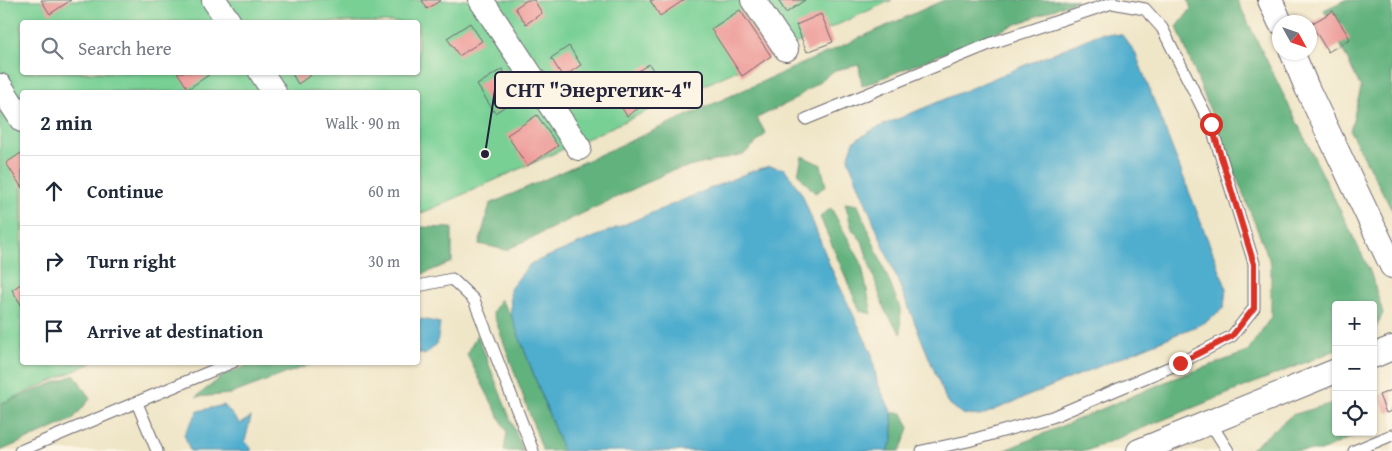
<!DOCTYPE html>
<meta charset="utf-8">
<style>
:root{--surface:#fff;--page:#f2f2f3;--text:#1f2937;--muted:#747a83;--line:#e0e1e3}
body{margin:0;font-family:"Gentium Book Plus",serif;background:var(--page);color:var(--text)}
.controls{position:absolute;right:15px;bottom:15px;display:grid;overflow:hidden;border-radius:5px;box-shadow:0 1px 4px #0004}
.controls button{width:45px;height:45px;display:grid;place-items:center;padding:0;border:0;border-bottom:1px solid var(--line);background:var(--surface);color:var(--text);font:25px sans-serif}
.compass{position:absolute;left:1272px;top:15px;width:45px;height:45px;border-radius:50%;background:var(--surface);box-shadow:0 1px 4px #0004;rotate:130deg}
.stop{position:absolute;width:15px;height:15px;margin:-11px;border:4px solid #d93025;border-radius:50%;background:#fff}
.stop.end{background:#d93025;border-color:#fff;box-shadow:0 1px 5px #0008}
.list{margin:0;padding:0;list-style:none}
h2{display:flex;justify-content:space-between;align-items:center;height:65px;margin:0;padding:0 20px;font-size:21px}
h2 small{font-size:16px;font-weight:400;color:var(--muted)}
.list li{display:grid;grid-template-columns:32px 1fr auto;gap:15px;align-items:center;box-sizing:border-box;height:70px;padding:0 20px;border-top:1px solid var(--line)}
.list b{display:block;font-size:19px;white-space:nowrap}
.list em{font-size:16px;font-style:normal;color:var(--muted)}
.icon{flex:none;width:28px;height:28px;fill:none;stroke:currentColor;stroke-width:2;stroke-linecap:round;stroke-linejoin:round}
.map{position:relative;flex:none;width:1392px;height:451px;overflow:hidden}
.search{position:absolute;background:var(--surface);box-shadow:0 1px 4px #0004;left:20px;top:20px;width:400px;height:55px;display:flex;align-items:center;gap:12px;box-sizing:border-box;padding:0 18px;border-radius:5px;color:var(--muted);font-size:19px}
.panel{position:absolute;background:var(--surface);box-shadow:0 1px 4px #0004;left:20px;top:90px;width:400px;height:275px;border-radius:5px}
.map>svg:first-child{display:block}
.green{fill:#78d095;stroke:#4d7968;fill-rule:evenodd}
.forest{fill:#62b27e;stroke:#426a5c}
.water{fill:#50adce;stroke:#396884}
.building{fill:#ee9c9a}
.lines{fill:none;stroke-linecap:round;stroke-linejoin:round}
.lane-casing{stroke:#6a666c;stroke-width:13}
.street-casing{stroke:#6a666c;stroke-width:26}
.lane{stroke:#fff;stroke-width:11}
.street{stroke:#fff;stroke-width:24}
.route{stroke:#d93025;stroke-width:6}
.leader{fill:none;stroke:#22223b;stroke-width:2}
.callout-dot{fill:#22223b;stroke:#fcf5e5;stroke-width:2}
.callout{fill:#fcf5e5;stroke:#22223b;stroke-width:2}
.callout-label{font-size:21px;text-anchor:middle;font-weight:bold;fill:#22223b}
</style>
<div class="map">
<svg width="1392" height="451" viewBox="0 0 1392 451">
<rect width="100%" height="100%" fill="#fcf5e5"/>
<filter id="ink" filterUnits="userSpaceOnUse"><feTurbulence type="fractalNoise" baseFrequency=".02" numOctaves="2"/><feDisplacementMap in="SourceGraphic" scale="10" xChannelSelector="R" yChannelSelector="G"/><feConvolveMatrix kernelMatrix="1 2 1 2 8 2 1 2 1" color-interpolation-filters="sRGB"/></filter>
<filter id="wash" filterUnits="userSpaceOnUse"><feTurbulence type="fractalNoise" baseFrequency=".0096" numOctaves="4" result="noise"/><feDisplacementMap in="SourceGraphic" scale="20" xChannelSelector="R" yChannelSelector="G"/><feGaussianBlur stdDeviation="1.12" result="paint"/><feColorMatrix in="noise" values="0 0 0 0 0 0 0 0 0 0 0 0 0 0 0 0 0 1.4 0 .05"/><feComposite in="paint" operator="in"/></filter>
<g filter="url(#wash)">
<rect width="100%" height="100%" fill="#efe5c7"/>
<path class="green" d="M0,0H892L418,215V92H22V362L92,363L0,404ZM22,22H418V72H22Z"/>
<path class="forest" d="M944,0H1077L862,86L859,65L835,70L792,101L757,118L766,134L744,154L671,171L506,250L479,244L490,204Z
M1188,0H1237L1370,271L1383,313L1373,334V305H1336V350L1086,451H1003L1170,380L1247,352L1271,317V264L1177,27L1191,9Z
M1345,0H1392V210L1350,131L1361,88L1324,10Z
M802,156L821,165L826,186L815,193L798,174Z
M845,203L858,205L900,308L901,334L885,311L862,241L852,229Z
M831,208L861,262L872,314L860,311L820,217Z
M420,227L452,228V262L418,276V228Z
M500,299L511,315L563,451H543L493,313Z
M477,334L523,451H504L507,432L467,355Z
M255,362L314,363L231,394L196,397L224,375Z
M75,375L90,399L72,420L0,451V404Z
M1336,402V432H1363L1321,451L1250,450L1292,415Z
M892,413H902L909,428L900,451H887L893,440Z"/>
<path class="water" d="M1101,33L1122,35L1135,52L1226,287L1224,308L1206,322L980,416L962,414L947,402L848,159L854,141L874,129Z
M770,166L785,169L802,194L830,266L872,354L877,382L892,413L893,440L887,451H563L511,315L510,289L530,264L752,171Z
M422,319L440,323L437,344L425,355L418,353V321Z
M224,405L240,424L251,417L245,441L251,448V451H190L184,434L198,411Z"/>
<g id="blocks">
<path class="building" d="M41,0H71L50,14Z
M422,0H441L427,9Z
M527,0H534L542,13L526,24L515,8Z
M650,0H684L660,16Z
M778,0H805L786,13Z
M740,10L771,56L742,76L711,29Z
M1333,11L1350,39L1328,52L1311,24Z
M821,14L833,42L807,52L796,25Z
M470,23L482,41L459,56L447,38Z
M569,46L581,65L563,77L551,58Z
M649,64L666,90L627,116L610,90Z
M502,69L520,96L495,113L477,85Z
M177,72H213L188,89Z
M291,72H315L298,84Z
M537,115L558,146L527,166L507,135Z
M21,153L22,155V188L6,163Z
M22,283V306L12,290Z
M1392,390V411L1386,413L1379,395Z"/>
</g>
</g>
<g filter="url(#ink)">
<use href="#blocks" fill-opacity="0" stroke="#6a666c" stroke-width="1"/>
<g class="lines">
<defs>
<path id="lane" d="M806,119L992,43L1112,3L1145,9L1162,28L1211,125L1254,263V308L1232,336L1180,363L1052,417L968,441L922,451
M418,286L452,279L474,300L533,451
M137,403L157,451
M1210,422L1228,451
M20,451L233,362
M1354,451L1392,435"/>
<path id="street" d="M214,0L229,22
M481,0L579,148
M753,0L786,49
M1270,0L1280,22
M1292,52L1307,88L1392,266
M261,72L274,92
M0,86L22,120
M1373,356L1392,348
M1139,451L1336,371"/>
</defs>
<use href="#lane" class="lane-casing"/>
<use href="#street" class="street-casing"/>
<use href="#lane" class="lane"/>
<use href="#street" class="street"/>
</g>
</g>
<g class="lines" filter="url(#ink)">
<path class="route" d="M1180,363L1232,336L1254,308V264L1211,124"/>
</g>
<path class="leader" d="M485 154L495 90"/>
<circle class="callout-dot" cx="485" cy="154" r="5"/>
<rect class="callout" x="495" y="72" width="207" height="36" rx="5"/>
<g class="callout-label">
<text x="599" y="97">СНТ "Энергетик-4"</text>
</g>
</svg>
<div class="controls">
<button>+</button>
<button>−</button>
<button><svg class="icon" aria-label="locate" viewBox="0 0 24 24"><circle cx="12" cy="12" r="6"/><path d="M12 2v4M12 18v4M2 12h4M18 12h4"/></svg></button>
</div>
<svg class="compass" viewBox="-18 -18 36 36"><path d="M0-13l5 13h-10z" fill="#e53935"/><path d="M0 13l5-13h-10z" fill="#747a83"/></svg>
<div class="stop" style="left:1211px;top:124px"></div>
<div class="stop end" style="left:1180px;top:363px"></div>
<div class="search"><svg class="icon" aria-label="search" viewBox="0 0 24 24"><circle cx="10" cy="10" r="6"/><path d="M15 15l6 6"/></svg>Search here</div>
<section class="panel">
<h2>2 min<small>Walk · 90 m</small></h2>
<ul class="list">
<li><svg class="icon" aria-label="ahead" viewBox="0 0 24 24"><path d="M12 20V5M6 11l6-6 6 6"/></svg><div><b>Continue</b></div><em>60 m</em></li>
<li><svg class="icon" aria-label="right" viewBox="0 0 24 24"><path d="M7 20v-9h11M14 6l5 5-5 5"/></svg><div><b>Turn right</b></div><em>30 m</em></li>
<li><svg class="icon" aria-label="arrive" viewBox="0 0 24 24"><path d="M6 21V4h12l-3 4 3 4H6"/></svg><div><b>Arrive at destination</b></div></li>
</ul>
</section>
</div>
